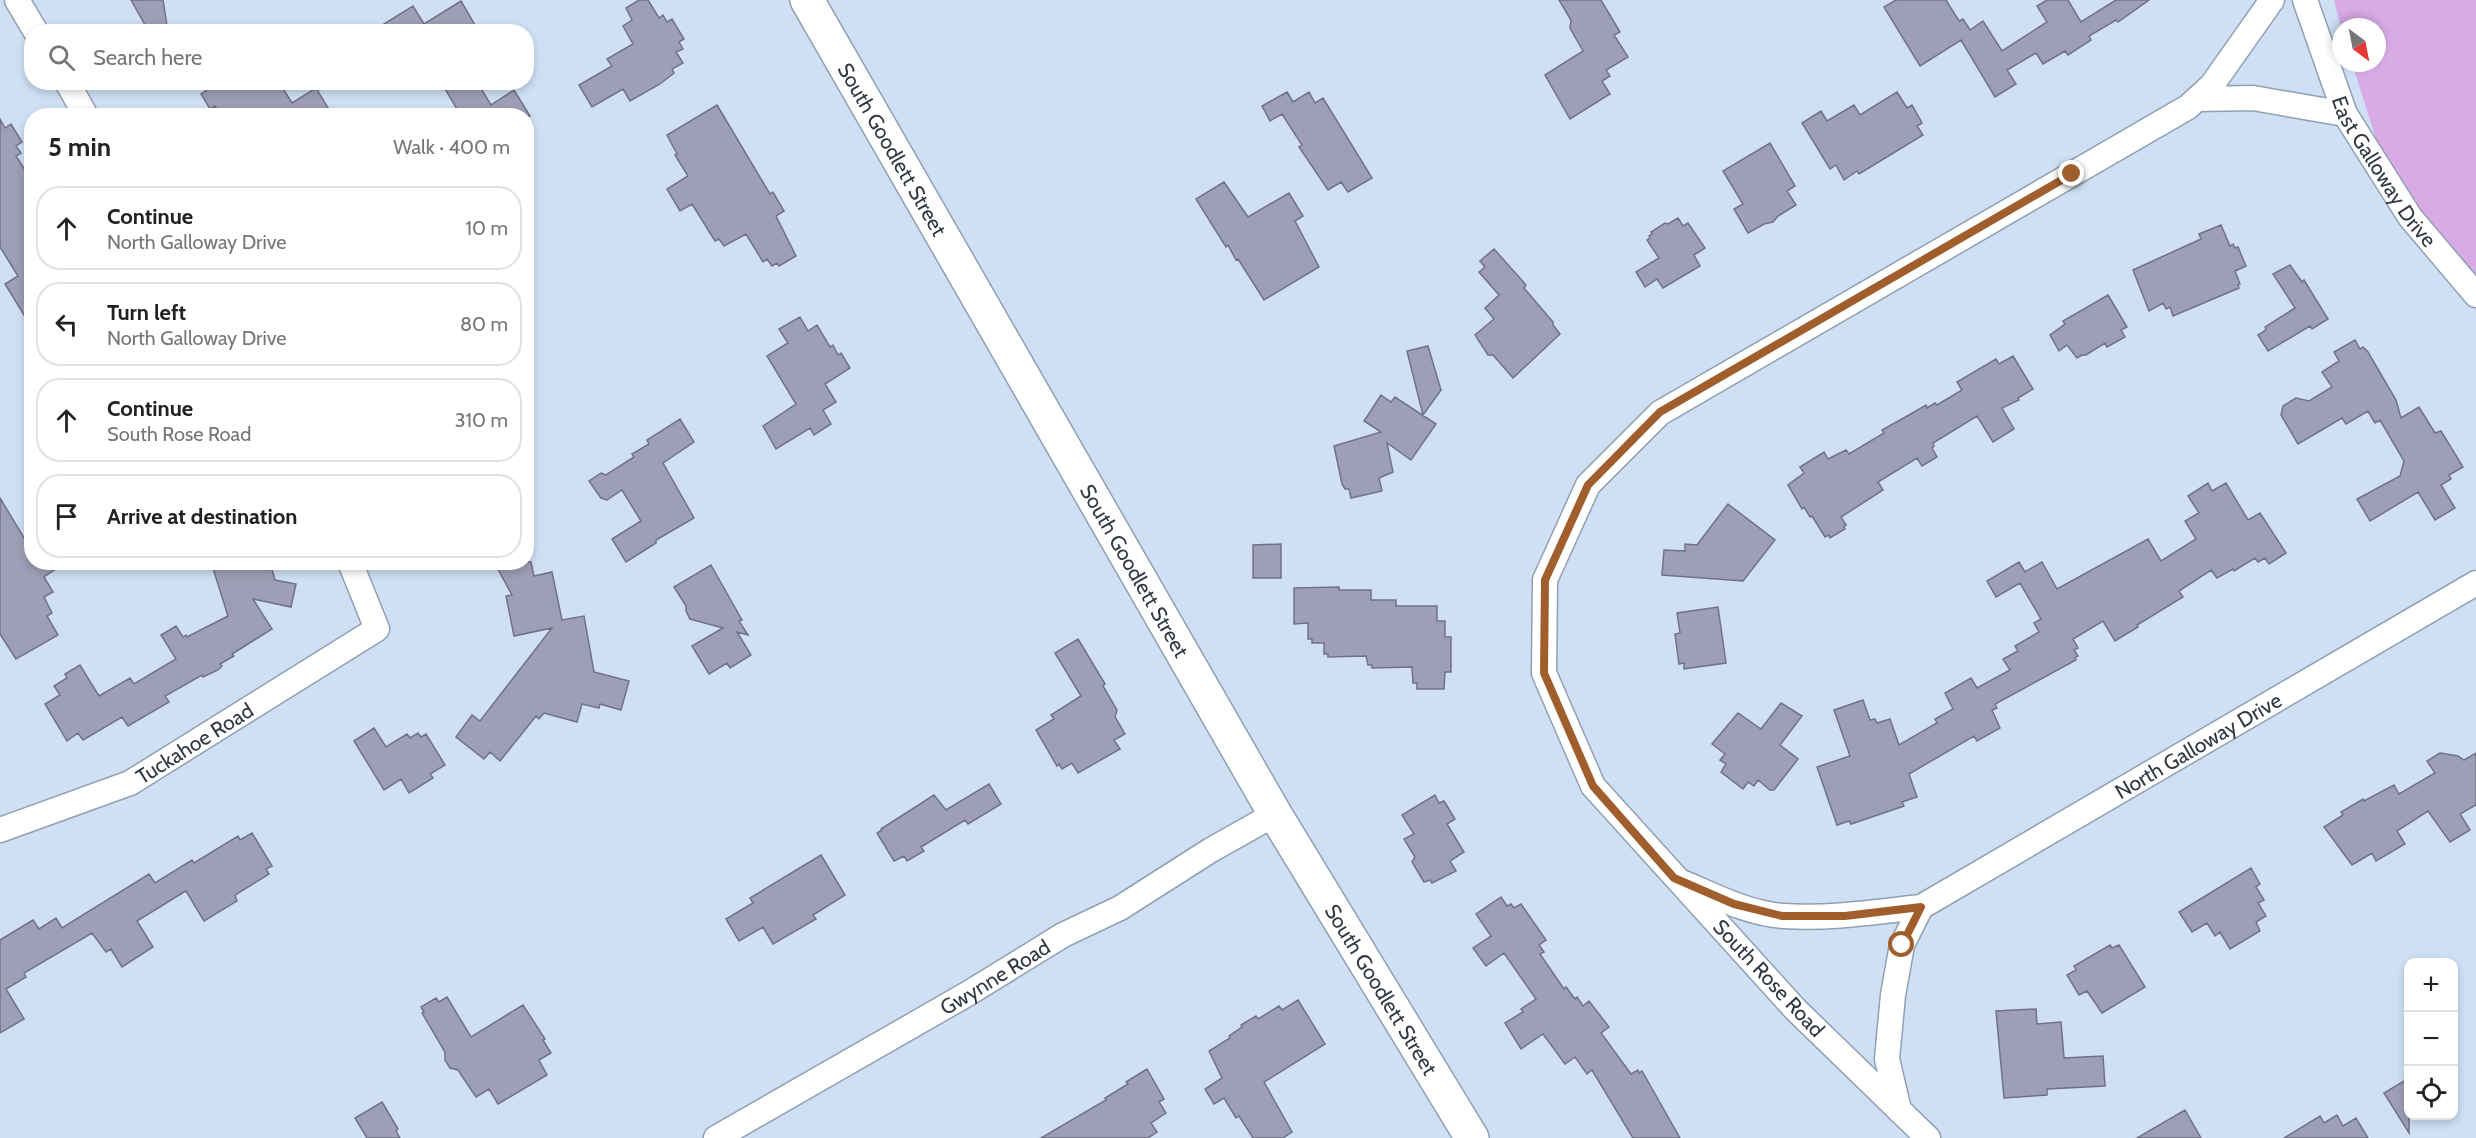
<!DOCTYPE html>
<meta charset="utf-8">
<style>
:root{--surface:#fff;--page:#f2f2f2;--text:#222;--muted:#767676;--line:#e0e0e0}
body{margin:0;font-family:Cabin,sans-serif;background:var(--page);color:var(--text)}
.controls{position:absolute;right:18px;bottom:18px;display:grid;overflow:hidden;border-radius:12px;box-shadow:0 3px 9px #0003}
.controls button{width:54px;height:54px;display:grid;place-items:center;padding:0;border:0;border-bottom:2px solid var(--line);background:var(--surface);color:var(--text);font:30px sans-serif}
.compass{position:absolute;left:2332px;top:18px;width:54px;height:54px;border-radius:50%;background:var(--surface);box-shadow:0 3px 9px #0003;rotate:148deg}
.stop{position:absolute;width:18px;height:18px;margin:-14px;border:4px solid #a15e2d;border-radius:50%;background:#fff}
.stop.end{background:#a15e2d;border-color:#fff;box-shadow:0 2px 6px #0008}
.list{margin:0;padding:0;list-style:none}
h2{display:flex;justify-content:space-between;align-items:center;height:78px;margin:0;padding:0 24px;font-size:26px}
h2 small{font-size:20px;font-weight:400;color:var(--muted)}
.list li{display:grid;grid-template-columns:39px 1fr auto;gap:18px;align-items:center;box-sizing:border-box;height:84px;margin:0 12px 12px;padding:0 12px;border:2px solid var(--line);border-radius:24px}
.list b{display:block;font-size:22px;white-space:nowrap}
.list p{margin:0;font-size:20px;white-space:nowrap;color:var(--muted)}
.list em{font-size:20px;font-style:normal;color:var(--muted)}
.icon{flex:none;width:33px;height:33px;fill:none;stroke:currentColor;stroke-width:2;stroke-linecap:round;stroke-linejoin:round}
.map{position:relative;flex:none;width:2476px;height:1138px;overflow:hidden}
.search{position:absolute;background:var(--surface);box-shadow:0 3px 9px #0003;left:24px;top:24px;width:510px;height:66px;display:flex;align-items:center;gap:15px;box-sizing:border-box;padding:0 21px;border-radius:24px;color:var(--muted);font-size:22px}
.panel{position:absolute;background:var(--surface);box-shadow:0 3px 9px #0003;left:24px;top:108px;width:510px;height:462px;border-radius:24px}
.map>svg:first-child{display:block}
.green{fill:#d8abe7}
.building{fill:#9e9fb6;stroke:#717187;stroke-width:1.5}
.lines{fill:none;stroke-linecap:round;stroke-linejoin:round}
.street-casing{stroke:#8fa0b3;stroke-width:27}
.secondary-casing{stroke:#8fa0b3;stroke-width:36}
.street{stroke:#fff;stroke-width:24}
.secondary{stroke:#fff;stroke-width:33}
.route{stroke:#a15e2d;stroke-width:8}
.labels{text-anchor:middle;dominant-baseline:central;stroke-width:4.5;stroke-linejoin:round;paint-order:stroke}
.street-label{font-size:21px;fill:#313840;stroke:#fff}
</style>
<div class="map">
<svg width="2476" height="1138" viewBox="0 0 2476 1138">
<rect width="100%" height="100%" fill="#cfe0f5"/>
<path class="green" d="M2334,0H2476V276L2459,260L2427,221L2379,148L2352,63H2377V27L2341,28Z"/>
<path class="building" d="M131,0H163L168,32H149Z
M639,0H648L659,18L663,15L667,22L672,19L684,39L679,42L683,49L676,52L683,63L672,69L674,73L660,84L630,101L623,89L592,107L579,85L612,66L607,59L633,44L623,26L632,20L626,8Z
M1559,0H1601L1620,32L1614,35L1628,57L1606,70L1610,76L1602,81L1610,94L1570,119L1545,75L1583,51L1570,28L1571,20Z
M1896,0H1946L1959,21L1963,19L1970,30L1983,21L2002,51L2047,22L2037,6L2047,0H2068L2081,22L2116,0H2149L2118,22L2116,20L2089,36L2091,40L2068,55L2065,51L2043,64L2036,53L2007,70L2016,84L1995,97L1961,40L1920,66L1884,7Z
M461,1L479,32H371L413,6L424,24Z
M219,82H279L292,103L316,88L333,116H221L215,106L210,109L201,94Z
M441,82H477L491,105L514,90L530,116H461Z
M1287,92L1293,102L1309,92L1315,103L1323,98L1372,178L1348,192L1341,182L1328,190L1299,147L1302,145L1282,114L1270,121L1262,106Z
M1897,92L1907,108L1912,105L1922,123L1917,126L1923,135L1859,174L1857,171L1844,180L1836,165L1830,169L1802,123L1821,111L1827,121L1854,105L1860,115Z
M717,105L770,194L773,192L784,211L776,216L796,256L779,266L777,263L772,266L767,259L763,262L746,234L724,246L719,239L715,241L692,204L680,211L667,189L688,176L675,155L677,154L667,135Z
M0,119L5,128L11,124L22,142L16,146L21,153L16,156L32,181V328L5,284L18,276L0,247Z
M1770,143L1795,186L1787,191L1796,205L1778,216L1773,222L1764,224L1748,233L1734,209L1743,204L1723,171Z
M1224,182L1248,217L1289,193L1303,216L1295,221L1319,267L1264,300L1238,259L1236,260L1228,245L1226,247L1196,199Z
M1678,218L1683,226L1688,223L1705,248L1694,255L1700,266L1663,288L1657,279L1645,287L1636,272L1659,258L1647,240L1650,238L1649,236L1652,234L1651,232L1665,223L1668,224Z
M2221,225L2230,246L2233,244L2235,248L2238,247L2246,266L2235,271L2240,284L2238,285L2239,288L2173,316L2170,307L2166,309L2163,303L2149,311L2133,270L2201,239L2199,234Z
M1494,249L1526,285L1524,288L1553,322V325L1560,334L1513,378L1493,355H1488L1475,335L1494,319L1485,308L1499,295L1479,272L1485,267L1480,261Z
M2290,265L2302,282L2304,280L2328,319L2312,329L2310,326L2268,351L2258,335L2266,330L2265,327L2295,308L2273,274Z
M2108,295L2127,327L2121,330L2125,337L2107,347L2105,343L2086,355H2082L2077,358L2067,345L2059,351L2050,335L2065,324L2063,321Z
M800,317L808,331L817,325L830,347L833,345L838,355L841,353L850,368L825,384L836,402L823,410L831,424L814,435L810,428L776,449L763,426L796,404L767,356L788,343L779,329Z
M2355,340L2360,349L2363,347L2368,352L2379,371L2396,400L2401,418L2419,407L2435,433L2441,431L2463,467L2449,475L2451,479L2441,485L2455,508L2435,520L2418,492L2370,521L2357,499L2400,476L2404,461L2380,420L2375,423L2368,411L2346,424L2342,418L2298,444L2281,415L2283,406L2296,398L2309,401L2332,387L2322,372L2339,361L2334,352Z
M1428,346L1441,390L1423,415L1407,351Z
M2013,356L2033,389L2018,398L2019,400L2002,408L2014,429L1993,442L1977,416L1933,443L1934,446L1932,448L1937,457L1922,466L1917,458L1878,482L1883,490L1841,517L1846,525L1844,526L1845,529L1830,538L1829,535L1825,537L1812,516L1810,517L1804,507L1802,509L1788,485L1804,473L1800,467L1824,452L1828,459L1846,450L1849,454L1884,433L1882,430L1909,415L1926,405L1927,408L1935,403L1937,405L1962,390L1957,382L1996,359L1999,364Z
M1381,395L1391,402L1395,397L1436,424L1411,460L1387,443L1393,472L1379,478L1382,491L1351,498L1349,489H1345L1342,484L1334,446L1381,432L1364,421Z
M680,419L694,442L663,463L694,518L656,540V543L626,562L612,539L641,521L622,490L607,500L601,498L589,481L601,473L606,475L634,457L632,454L649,444L647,440Z
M2208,483L2212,491L2226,483L2248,520L2260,513L2286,553L2269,564L2265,558L2258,562L2255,558L2234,571L2233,569L2217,578L2211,570L2179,591L2183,597L2137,625L2138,627L2115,641L2103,621L2073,639L2078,648L2074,650L2078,656L2075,658L2076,660L1995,704L1997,708L1992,710L2000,728L1977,741L1974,736L1909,774L1917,797L1902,802L1904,806L1851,824L1849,821L1837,825L1817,767L1850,756L1834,710L1863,700L1870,720L1875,719L1877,723L1890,719L1899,745L1937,723L1935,719L1953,709L1945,693L1971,678L1977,688L2010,670L2003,659L2018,651L2015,646L2039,632L2034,623L2041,619L2020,583L1996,597L1987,581L2019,562L2025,572L2042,562L2057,589L2148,539L2161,561L2196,539L2185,521L2199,513L2188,496Z
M0,498L32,551V562H66L44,577L53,592L44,597L52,613L47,616L58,635L16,659L0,634Z
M1728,504L1775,540L1743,581L1662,575L1664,550L1685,551V544L1697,545Z
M1281,544V578H1253V545Z
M211,562H270L275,580L296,584L291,607L253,599L272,629L232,654L234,656L220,664L222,666L218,670L203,677L202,675L165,696L169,702L128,726L122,717L83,740L78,733L67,741L45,704L60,695L54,686L67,678L65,674L80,665L99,696L130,678L134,684L176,659L161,635L176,626L183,637L186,635L187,637L228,616Z
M494,562H531L534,576L552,572L562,620L584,616L594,672L629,681L621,710L600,704L599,708L582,704L577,722L544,713L539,719L536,716L500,761L490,752L484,759L456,737L472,715L480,721L552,628L514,636L506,596L512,595Z
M711,565L742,620L739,621L748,635L737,632L751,655L730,668L727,663L709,674L692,646L723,628L690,619L686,611V606L674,587Z
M1339,587V590H1371V600H1396V606H1437V621H1445V637H1451V672H1445L1444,689H1417V683H1413L1412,667L1372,668V665H1368L1366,656L1328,657V654H1324V643H1312V639H1308V623L1294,624V588Z
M1718,607L1726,663L1684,669V663L1679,664L1675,634L1680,633L1677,613Z
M1078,639L1105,684L1103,686L1117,710L1115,717L1125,734L1114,740L1120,749L1078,773L1072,763L1062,769L1059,764L1057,766L1036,730L1054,719L1051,715L1081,696L1055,653Z
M1781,703L1802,716L1780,745L1798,759L1774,790H1770L1758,780L1754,786L1748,782L1743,789L1721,772L1726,764L1720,760L1725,754L1712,744L1738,713L1761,729Z
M374,728L386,747L407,734L410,738L418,733L421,737L426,734L445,765L430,774L433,778L409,793L401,779L384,790L354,741Z
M2440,753L2458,756L2464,760L2476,753V805L2460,814L2470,830L2450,842L2428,811L2397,831L2405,844L2376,861L2372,853L2352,865L2324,827L2343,815L2341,812L2363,799L2364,801L2394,785L2399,794L2435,773L2427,761Z
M989,784L1001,804L968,824L965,820L921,847L924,851L907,861L904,856L894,861L877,833L882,830L881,829L934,795L946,810Z
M1435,795L1439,803L1444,801L1455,819L1447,824L1464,852L1450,861L1456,871L1432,883L1430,880L1424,882L1412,862L1415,857L1404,839L1414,834L1402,815Z
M252,833L272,866L266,869L269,874L235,895L237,901L204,921L186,891L184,892L137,921L153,947L122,967L111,949L106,952L92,933L24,973L26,977L6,989L24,1019L0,1033V940L33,920L39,929L56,918L62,928L149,874L155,883L192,860L194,863L238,836L240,840Z
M821,855L845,895L813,915L816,919L773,944L763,927L739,941L726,919L753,903L750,898Z
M2251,868L2260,884L2256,887L2264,900L2258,903L2266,916L2256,922L2260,931L2230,949L2220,932L2215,936L2207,923L2192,932L2179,912Z
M1501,897L1507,906L1511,904L1514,908L1521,904L1546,940L1539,945L1544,952L1540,954L1564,989L1566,987L1575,999L1577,997L1583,1006L1589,1001L1609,1027L1601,1033L1631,1074L1638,1070L1639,1073L1642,1071L1680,1138H1633L1592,1070L1587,1074L1575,1057L1565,1064L1543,1034L1521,1049L1505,1023L1523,1012L1521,1009L1536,999L1504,953L1486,966L1473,948L1491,936L1476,914Z
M2110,945L2112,948L2119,945L2145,987L2102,1013L2087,991L2079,995L2067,975L2076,970L2074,966Z
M447,997L471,1037L523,1005L545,1039L543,1040L551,1053L539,1060L547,1075L498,1104L489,1089L476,1097L458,1070L450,1068L445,1060V1052L422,1013L424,1012L421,1007L436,998L439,1002Z
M1298,1000L1325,1044L1264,1082L1292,1132L1283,1138H1253L1239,1116L1236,1118L1224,1098L1214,1104L1205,1089L1222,1078L1209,1051L1230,1038L1229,1036L1242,1027L1241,1025L1256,1016L1258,1019L1279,1006L1282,1010Z
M2036,1009L2037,1024L2061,1022L2064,1058L2103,1056L2105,1086L2047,1089V1095L2004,1098L1996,1011Z
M1147,1069L1164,1099L1159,1102L1166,1113L1151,1123L1157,1132L1148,1138H1041L1106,1100L1105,1098L1128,1084L1126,1082Z
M2409,1078V1133L2384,1093Z
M382,1102L398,1129L396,1131L400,1138H367L355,1118Z
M2185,1110L2201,1138H2137Z
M2337,1115L2343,1126L2356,1118L2368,1138H2284L2320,1116L2324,1123Z"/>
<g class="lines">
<defs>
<g id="street">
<path d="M17,0L36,32"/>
<path id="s1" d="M2305,0L2345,114L2410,217L2476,295"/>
<path d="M67,82L86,116"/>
<path d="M2197,99L2253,98L2345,114"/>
<path id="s2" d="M0,830L130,783L377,629L350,562"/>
<path id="s3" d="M1684,883C1715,896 1749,914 1784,916C1829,919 1875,912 1921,907L2476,583"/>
<path d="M1899,1110L1887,1059L1893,995L1902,945L1921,907"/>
<path id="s4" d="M716,1138L969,993L1063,935L1120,908L1211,850L1275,814"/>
<path d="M1928,1138L1796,1010L1593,786L1544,673L1545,580L1588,485L1660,413L2188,107L2212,85L2272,0"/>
</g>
<g id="secondary">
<path id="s5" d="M807,0L1275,814L1472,1138"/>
</g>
</defs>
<use href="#street" class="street-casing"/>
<use href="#secondary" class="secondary-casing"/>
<use href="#street" class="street"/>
<use href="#secondary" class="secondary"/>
</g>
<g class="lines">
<path class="route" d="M1902,945L1921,907L1845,916H1782L1734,904L1674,878L1593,786L1544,673L1545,580L1588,485L1660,412L2072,174"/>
</g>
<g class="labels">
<g class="street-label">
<text stroke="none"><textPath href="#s5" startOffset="172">South Goodlett Street</textPath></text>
<text stroke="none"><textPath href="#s1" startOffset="190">East Galloway Drive</textPath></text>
<text stroke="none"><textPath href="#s5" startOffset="658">South Goodlett Street</textPath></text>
<text stroke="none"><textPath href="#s2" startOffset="214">Tuckahoe Road</textPath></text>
<text stroke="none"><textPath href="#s3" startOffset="564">North Galloway Drive</textPath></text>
<text stroke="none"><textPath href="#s4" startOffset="322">Gwynne Road</textPath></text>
<text transform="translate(1769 978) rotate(47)">South Rose Road</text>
<text stroke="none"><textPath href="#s5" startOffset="1144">South Goodlett Street</textPath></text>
</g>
</g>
</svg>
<div class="controls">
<button>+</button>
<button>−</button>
<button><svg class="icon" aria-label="locate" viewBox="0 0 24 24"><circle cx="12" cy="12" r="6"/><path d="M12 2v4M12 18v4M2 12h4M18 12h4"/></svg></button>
</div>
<svg class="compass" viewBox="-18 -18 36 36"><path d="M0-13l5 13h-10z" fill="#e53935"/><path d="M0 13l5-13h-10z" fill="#767676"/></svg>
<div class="stop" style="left:1902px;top:945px"></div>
<div class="stop end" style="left:2072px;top:174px"></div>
<div class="search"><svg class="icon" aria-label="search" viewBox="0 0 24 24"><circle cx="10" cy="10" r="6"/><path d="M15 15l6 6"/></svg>Search here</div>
<section class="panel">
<h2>5 min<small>Walk · 400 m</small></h2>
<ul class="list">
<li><svg class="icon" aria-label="ahead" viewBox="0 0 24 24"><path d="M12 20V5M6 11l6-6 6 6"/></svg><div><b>Continue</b><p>North Galloway Drive</p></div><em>10 m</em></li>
<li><svg class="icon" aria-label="left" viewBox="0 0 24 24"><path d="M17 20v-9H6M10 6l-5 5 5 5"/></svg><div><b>Turn left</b><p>North Galloway Drive</p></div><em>80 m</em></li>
<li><svg class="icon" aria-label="ahead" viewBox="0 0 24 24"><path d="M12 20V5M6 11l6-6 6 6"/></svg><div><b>Continue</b><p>South Rose Road</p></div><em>310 m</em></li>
<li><svg class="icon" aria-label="arrive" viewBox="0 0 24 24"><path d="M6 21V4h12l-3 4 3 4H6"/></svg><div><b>Arrive at destination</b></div></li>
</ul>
</section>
</div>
